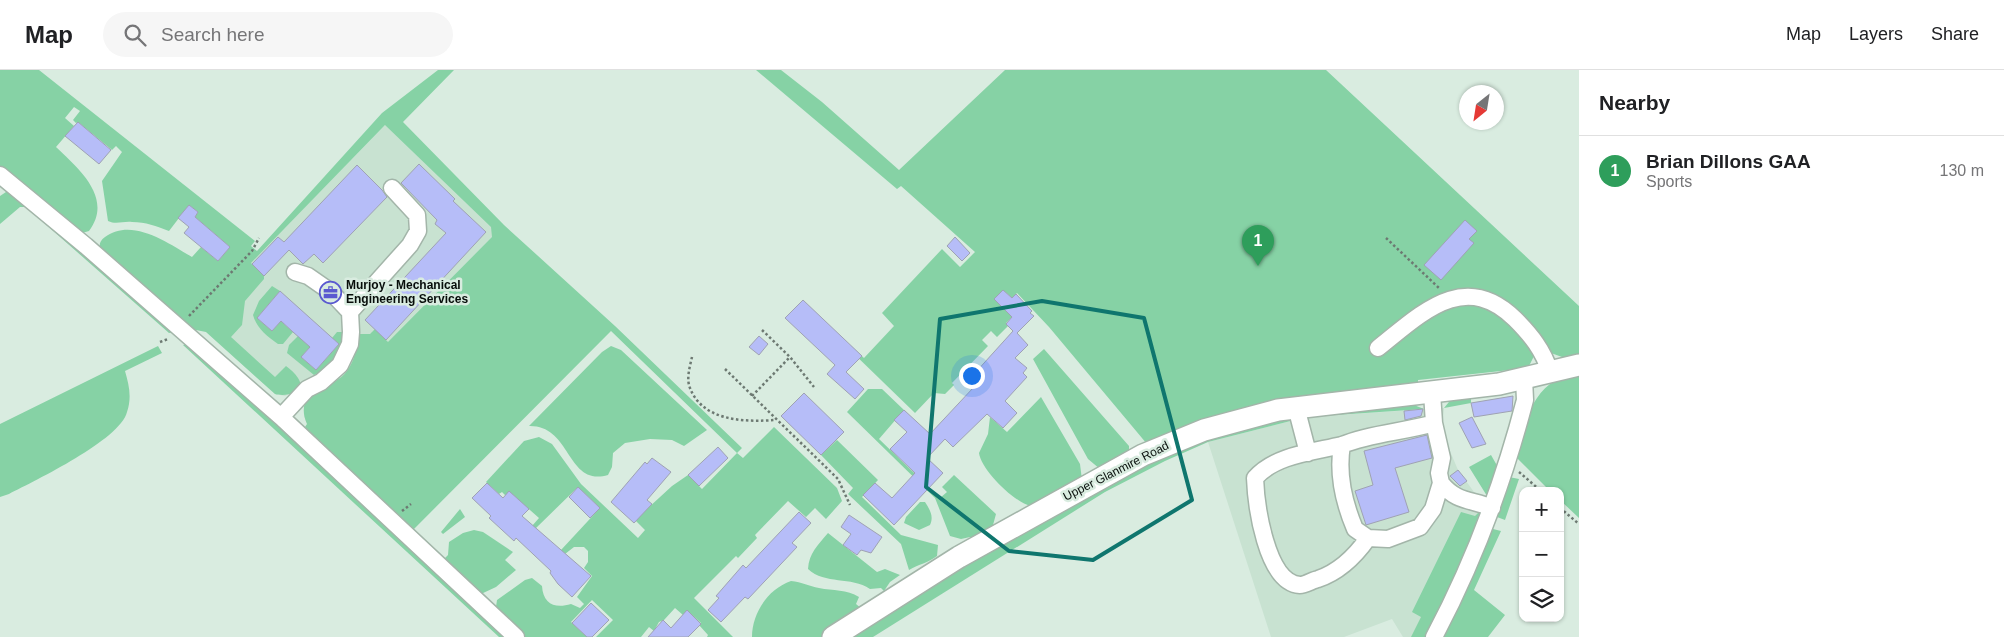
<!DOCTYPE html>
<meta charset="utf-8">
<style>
:root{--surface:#fff;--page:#f6f6f6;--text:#202124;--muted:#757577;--line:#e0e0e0;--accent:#ea580c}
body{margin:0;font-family:Arial,sans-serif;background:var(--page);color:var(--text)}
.controls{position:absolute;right:15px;bottom:15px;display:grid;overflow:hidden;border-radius:10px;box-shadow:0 1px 4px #0004}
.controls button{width:45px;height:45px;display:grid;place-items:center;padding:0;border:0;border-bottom:1px solid var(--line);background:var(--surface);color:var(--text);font:25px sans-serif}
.compass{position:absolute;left:1459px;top:15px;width:45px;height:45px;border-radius:50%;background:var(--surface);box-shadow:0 1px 4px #0004;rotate:210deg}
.you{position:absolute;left:971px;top:305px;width:18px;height:18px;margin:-12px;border:4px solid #fff;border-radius:50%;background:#1a73e8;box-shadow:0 0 0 8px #1a73e833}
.badge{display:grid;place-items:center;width:32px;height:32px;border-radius:50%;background:var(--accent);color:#fff;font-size:16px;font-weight:700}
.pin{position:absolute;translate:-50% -41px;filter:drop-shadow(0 1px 2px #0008)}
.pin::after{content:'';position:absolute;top:26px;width:18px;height:15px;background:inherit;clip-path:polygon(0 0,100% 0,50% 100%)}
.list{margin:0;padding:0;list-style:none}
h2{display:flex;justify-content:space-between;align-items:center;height:65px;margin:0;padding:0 20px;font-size:21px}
h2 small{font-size:16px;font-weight:400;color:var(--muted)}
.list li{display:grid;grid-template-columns:32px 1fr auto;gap:15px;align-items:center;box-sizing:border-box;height:70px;padding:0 20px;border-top:1px solid var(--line)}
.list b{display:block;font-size:19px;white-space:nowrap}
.list p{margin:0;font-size:16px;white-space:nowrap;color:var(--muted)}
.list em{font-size:16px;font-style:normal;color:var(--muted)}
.icon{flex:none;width:28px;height:28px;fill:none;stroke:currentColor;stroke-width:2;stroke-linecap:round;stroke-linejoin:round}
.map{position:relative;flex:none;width:1579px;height:567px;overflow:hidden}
header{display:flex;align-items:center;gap:30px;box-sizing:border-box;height:70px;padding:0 25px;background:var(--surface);border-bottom:1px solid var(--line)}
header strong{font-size:24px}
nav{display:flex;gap:28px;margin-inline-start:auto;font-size:18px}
.search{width:350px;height:45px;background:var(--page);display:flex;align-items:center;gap:12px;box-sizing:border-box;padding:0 18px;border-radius:28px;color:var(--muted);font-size:19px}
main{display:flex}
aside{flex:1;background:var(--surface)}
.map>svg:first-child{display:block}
.built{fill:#c8e2d1}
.green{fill:#86d2a5}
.building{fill:#b6bdf8;stroke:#9fa2b3}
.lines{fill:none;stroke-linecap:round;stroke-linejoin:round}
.minor-casing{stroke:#a3b5a9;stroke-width:19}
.major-casing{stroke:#a3b5a9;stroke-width:24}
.path{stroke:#6d7972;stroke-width:2.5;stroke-dasharray:2.5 2.5;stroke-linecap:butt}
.minor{stroke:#fff;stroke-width:16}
.major{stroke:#fff;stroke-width:21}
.marked{fill:none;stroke:#0f766e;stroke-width:4;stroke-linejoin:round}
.labels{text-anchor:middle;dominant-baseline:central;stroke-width:5;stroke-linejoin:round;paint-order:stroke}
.poi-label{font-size:12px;font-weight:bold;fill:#070d0a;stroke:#d9ece0;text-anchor:start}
.street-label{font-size:12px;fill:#070d0a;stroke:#d9ece0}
</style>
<header>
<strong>Map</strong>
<div class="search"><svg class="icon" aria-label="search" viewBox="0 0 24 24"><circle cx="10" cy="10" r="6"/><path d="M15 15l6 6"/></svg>Search here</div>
<nav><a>Map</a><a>Layers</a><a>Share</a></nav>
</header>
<main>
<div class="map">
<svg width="1579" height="567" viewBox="0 0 1579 567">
<rect width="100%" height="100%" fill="#d9ece0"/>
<path class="built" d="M390,50L501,159L307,354L304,346V336L308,329L298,320L285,326L275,324L194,251Z
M1444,338L1442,362L1458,400L1474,422L1485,429L1484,447L1424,567H1403L1392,549L1344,567H1271L1208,372L1306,347Z"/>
<path class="green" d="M0,0H39L255,171L251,176L257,181L382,43L438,0H454L403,52L504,155L615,256L742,378L737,383L743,388L774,357L837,418L842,431L826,449L815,438L806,447L788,431L755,465L757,468L738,488L736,486L694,528L733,567H707L708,565L699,555L701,553L688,541L683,545L675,538L664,550L659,552L654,561L649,557L641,567H596L613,550L592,530L571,552L587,567H525L501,546L496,537L497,530L525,510L532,508L542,516C543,534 555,539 571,534L580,538L584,534L577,527L592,506L584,498L588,492V481L584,477H574L565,484L561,480L600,438L578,417L535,459L532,456L539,448L513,425L509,429L502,422L499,424L486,412L524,371L539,367L552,374L581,414L638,468L645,460L635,450L672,416L688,405L702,419L737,383L611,261L413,460L314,368L305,357L307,354C292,319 333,321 347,301C355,290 357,277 358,264H370L375,259L388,272L492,167L491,157L385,55L251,193L264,206V209L245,231L242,255L231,267L275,307L286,296C290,299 295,303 298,308C308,323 285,327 275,324L206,262L191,259L102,184C99,177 98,172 105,167C132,147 168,173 192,187L201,177L218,191L230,177L195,147L198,142L189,135L169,161C156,156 146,152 132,152C123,151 116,155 108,151L102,111L122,82L116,76L112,80L78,52L76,53L73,50L80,41L74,37L65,48L74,56L56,77C78,98 114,128 89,161L82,163L0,100Z
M756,0H781L822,32L899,100L1005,0H1326L1579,236V287H1562L1551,283L1535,284L1528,298L1418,310V316L1147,374L1049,257L1017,223L1012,228L1003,220L994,229L1012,247L1006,253L1008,256L997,267L991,261L982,270L988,276L952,313L954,315L945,324L934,323L915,343L849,279L851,276L864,288L894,256L882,243L942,179L960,197L975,182L901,116L897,119Z
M9,120L175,262L169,263L26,137H20L0,154V126Z
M272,216L280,221L257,248L272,261L287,244L290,247L284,254L293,262L283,274H278C267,266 257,259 253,245L259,231Z
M337,262H345C344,277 330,300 314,305L287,283L289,275L298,266L316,270L301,287L316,300L339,274L332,268Z
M192,273L507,567H499L183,275Z
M158,276L162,283L125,301C129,315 132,327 127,342C120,370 36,410 9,424L0,427V354Z
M611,276L621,280L707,360L684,376L672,370L650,369L625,373L613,383L612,397L608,405C566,417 572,355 529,356L602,282Z
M1044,279L1129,376V384L1100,399L1088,389L1033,289Z
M1579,304V448L1560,430V421H1550L1516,387C1523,362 1527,332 1550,314C1557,308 1570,307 1579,304Z
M868,319H882L904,340L879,369L940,428L947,422L942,417L954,405L996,444L993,455L996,458L973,470L970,467L961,469L950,466L935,428L847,342Z
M1041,327L1080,394L1082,410L1031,436C1015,433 981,400 979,383L988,364L990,347L1007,362Z
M1453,327H1471V333L1444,338Z
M1409,333L1424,339L1306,347L1208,372L1165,391L1105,422L873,567H850L898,533L1106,412L1209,367L1297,344Z
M837,370L878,410L862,427L901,465L938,475L937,486C928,493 919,494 909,500L901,474L848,424L853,418L821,385Z
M1491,385L1499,399L1487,426L1469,397Z
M1509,407L1519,409L1505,450L1497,447Z
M920,432H925C930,440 934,446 930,455L919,460L904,453L906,447Z
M460,439L465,447L443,464L441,462Z
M1480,441L1484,447L1429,567H1411L1421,547L1412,542L1461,442L1475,446Z
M1493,459L1501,461L1474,520L1505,545L1488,567H1442Z
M474,460L483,462L513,482L505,490L516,500L496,517L481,524L442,491L448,485L449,472L463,463Z
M828,463L877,502L885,499L900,505L890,512L884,521L881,518L870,519C851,506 825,515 808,499C809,483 818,475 828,463Z
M791,511C802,512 809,516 819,518C833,521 847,519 859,527L856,534L862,539L821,567H752C752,543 768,519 791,511Z"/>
<path class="building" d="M78,52L111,80L99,94L65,66Z
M419,94L455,129L453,131L486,162L386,270L365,250L446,163L435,154L437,150L401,113Z
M357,95L382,120L387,127L323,193L314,184L303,194L289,180L264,206L252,194L278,167L284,172Z
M189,135L198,142L195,147L230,177L218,191L184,163L189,157L178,148Z
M1465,150L1477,161L1469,169L1474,173L1441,210L1424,195Z
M955,167L970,183L962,191L947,176Z
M1003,220L1012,228L1016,224L1032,241L1030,243L1034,246L1017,263L1028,275L1015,288L1027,298L1023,303L1027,307L1005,331L1017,343L1003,358L987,344L953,377L945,369L927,388L943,403L894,455L863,425L875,413L892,428L915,403L890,379L907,362L894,350L904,340L930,364L973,318L971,316L980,307L975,303L1013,261L1006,254L1012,247L994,229Z
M280,221L339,274L316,300L301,287L310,277L293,262L281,251L272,261L257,248Z
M803,230L862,286L846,302L864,319L855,329L827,304L835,295L785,248Z
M759,266L768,274L759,285L749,277Z
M804,323L844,362L821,385L781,346Z
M1513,326L1512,341L1474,347L1471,333Z
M1423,339L1421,346L1405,350L1404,341Z
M1472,347L1486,374L1472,378L1459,353Z
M1427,365L1432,388L1395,398L1409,442L1366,455L1355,421L1373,415L1364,381Z
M718,377L728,388L699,416L688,405Z
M652,388L671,402L647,430L652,434L634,453L611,432L645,392L647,394Z
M1458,400L1467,411L1460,416L1450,406Z
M487,413L503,428L509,421L529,439L522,446L591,506L572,527L558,514L550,503L551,501L516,468L514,471L489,448L491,446L472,428Z
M578,417L600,438L590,448L569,427Z
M799,442L811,453L792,473L797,477L748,529L745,527L721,552L708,540L719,528L716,526L743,495L746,498Z
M849,445L882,467L871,483L861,480L857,485L843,475L851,464L841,457Z
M591,533L609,550L592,567H587L572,553Z
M687,540L701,554L688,567H648L663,550L671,558Z"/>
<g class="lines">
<defs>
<path id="minor" d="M0,105L86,176L281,347L516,567
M350,242L410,175L418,161L417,145L392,118
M1378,278C1421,244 1464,199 1515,249C1531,265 1543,280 1550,302
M1432,323L1434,353L1442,388L1439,403L1441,413L1433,439L1420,457L1388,469L1368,468L1355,459C1344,433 1337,404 1342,375C1371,363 1404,362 1434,353
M1296,337L1308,383
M281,347L307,319L321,312L340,295L350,274L351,262L350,242L331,222L308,206L295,202
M1342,375C1313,382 1275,385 1255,408C1256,434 1266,513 1300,515C1305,515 1313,510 1318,509C1339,502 1356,485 1368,468
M1441,413C1457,433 1472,429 1492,438
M1434,567C1475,490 1503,414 1525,330L1524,309"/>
<path id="major" d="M833,567L959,487L1143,385L1204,360L1278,340L1499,314L1579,295"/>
</defs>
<use href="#minor" class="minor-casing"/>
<use href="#major" class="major-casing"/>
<path class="path" d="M1386,168L1439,218
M189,246L252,181L259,168
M762,260L790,287L814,317
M160,272L168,269
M692,287C690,296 686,309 690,318C703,352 746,352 775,350
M725,299L838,409L850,435
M752,326L790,287
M1519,402L1541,421
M1560,438L1579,454
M402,441L411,434"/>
<use href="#minor" class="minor"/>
<use href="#major" class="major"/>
</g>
<path class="marked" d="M1042,231L1144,248L1192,430L1093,490L1009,481L926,417L940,249Z"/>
<defs>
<symbol id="office-ring" viewBox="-11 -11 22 22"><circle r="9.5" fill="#d9ece0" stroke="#5a59d0" stroke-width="1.5"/><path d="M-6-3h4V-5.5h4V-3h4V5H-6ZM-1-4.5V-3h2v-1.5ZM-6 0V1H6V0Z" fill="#5a59d0"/></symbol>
</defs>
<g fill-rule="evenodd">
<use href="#office-ring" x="318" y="210" width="25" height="25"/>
</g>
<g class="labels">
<g class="poi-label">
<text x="346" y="215">Murjoy - Mechanical<tspan x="346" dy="14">Engineering Services</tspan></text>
</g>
<g class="street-label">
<text transform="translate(1116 401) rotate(-27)">Upper Glanmire Road</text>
</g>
</g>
</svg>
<div class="controls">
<button>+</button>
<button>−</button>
<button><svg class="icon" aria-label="layers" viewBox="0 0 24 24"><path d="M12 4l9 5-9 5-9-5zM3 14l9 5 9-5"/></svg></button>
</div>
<svg class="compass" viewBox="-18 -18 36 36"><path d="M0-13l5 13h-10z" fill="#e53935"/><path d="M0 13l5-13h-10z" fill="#757577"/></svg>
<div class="you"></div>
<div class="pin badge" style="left:1258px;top:196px;background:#2e9e5b">1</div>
</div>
<aside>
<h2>Nearby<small></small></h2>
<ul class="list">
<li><span class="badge" style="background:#2e9e5b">1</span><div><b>Brian Dillons GAA</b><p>Sports</p></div><em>130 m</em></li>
</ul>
</aside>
</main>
